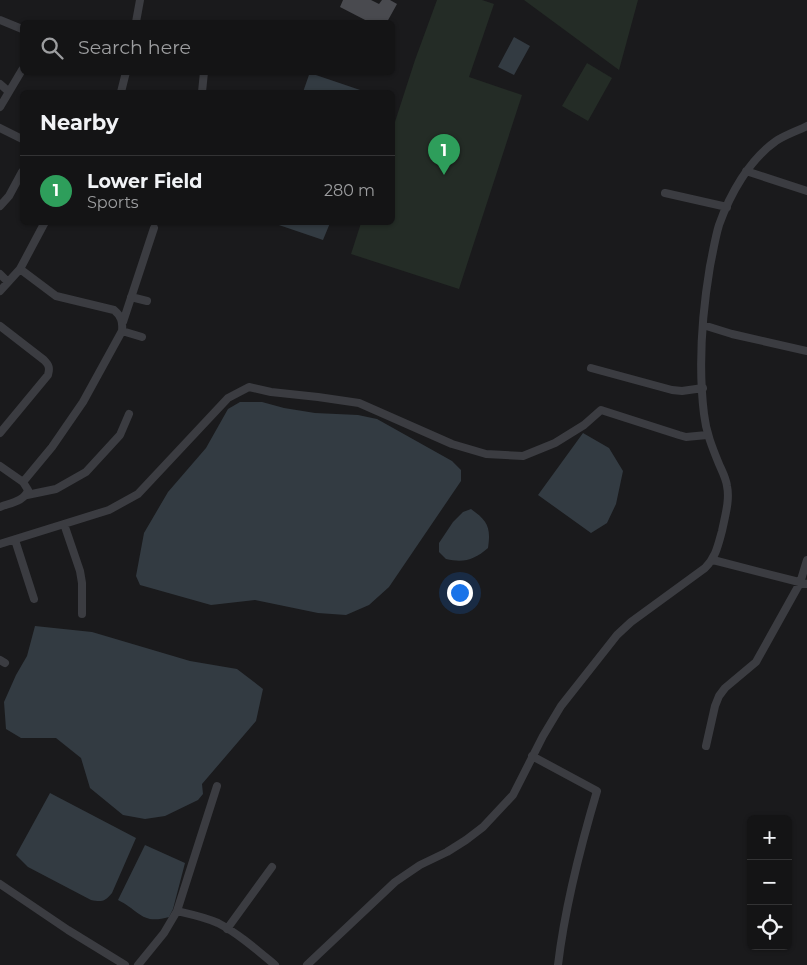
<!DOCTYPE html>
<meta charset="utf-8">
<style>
:root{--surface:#141415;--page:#1d1d1e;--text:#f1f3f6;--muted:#9d9ea0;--line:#333334;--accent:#e9b746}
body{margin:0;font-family:Montserrat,sans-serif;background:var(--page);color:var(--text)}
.controls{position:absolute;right:15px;bottom:15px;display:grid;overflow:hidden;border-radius:8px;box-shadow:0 1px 4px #0004}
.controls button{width:45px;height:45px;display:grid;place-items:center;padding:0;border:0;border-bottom:1px solid var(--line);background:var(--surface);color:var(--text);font:25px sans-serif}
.you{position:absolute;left:459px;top:592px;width:18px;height:18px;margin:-12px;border:4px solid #fff;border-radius:50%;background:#1a73e8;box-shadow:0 0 0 8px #1a73e833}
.badge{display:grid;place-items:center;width:32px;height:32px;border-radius:50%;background:var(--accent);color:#fff;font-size:16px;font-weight:700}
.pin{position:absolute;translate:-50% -41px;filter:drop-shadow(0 1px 2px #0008)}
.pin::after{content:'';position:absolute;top:26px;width:18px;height:15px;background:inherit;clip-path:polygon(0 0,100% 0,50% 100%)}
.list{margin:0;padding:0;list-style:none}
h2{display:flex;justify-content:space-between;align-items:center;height:65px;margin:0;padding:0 20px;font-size:21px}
h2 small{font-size:16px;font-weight:400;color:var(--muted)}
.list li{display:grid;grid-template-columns:32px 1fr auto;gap:15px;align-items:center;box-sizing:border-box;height:70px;padding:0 20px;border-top:1px solid var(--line)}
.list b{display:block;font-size:19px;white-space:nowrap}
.list p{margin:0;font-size:16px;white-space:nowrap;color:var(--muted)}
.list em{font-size:16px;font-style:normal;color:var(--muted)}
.icon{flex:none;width:28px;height:28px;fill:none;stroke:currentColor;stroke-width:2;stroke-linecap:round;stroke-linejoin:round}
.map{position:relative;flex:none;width:807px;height:965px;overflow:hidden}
.search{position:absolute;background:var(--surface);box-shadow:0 1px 4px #0004;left:20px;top:20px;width:375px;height:55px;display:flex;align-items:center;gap:12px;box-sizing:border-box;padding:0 18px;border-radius:8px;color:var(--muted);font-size:19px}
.panel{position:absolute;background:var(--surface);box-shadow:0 1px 4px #0004;left:20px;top:90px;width:375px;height:135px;border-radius:8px}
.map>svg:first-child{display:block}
.green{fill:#242c26}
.water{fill:#333b42}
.building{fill:#494a4f}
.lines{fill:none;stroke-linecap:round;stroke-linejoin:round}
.minor{stroke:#3b3c41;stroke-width:8}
</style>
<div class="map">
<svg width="807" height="965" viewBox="0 0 807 965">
<rect width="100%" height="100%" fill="#1a1a1c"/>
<path class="green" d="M437,0H482L494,4L469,77L522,95L459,289L351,254L361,223L392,222L393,128L415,60Z
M524,0H638L619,70Z
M587,63L612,78L588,121L562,106Z"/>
<path class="water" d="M514,37L530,46L514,75L498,67Z
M310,72V73L366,92H303Z
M273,223H330L323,240Z
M240,402H262L284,408L315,413L358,415L377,419L452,461L461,470V481L389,587L369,605L346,615L318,613L255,600L211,605L140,585L136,576L144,533L168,492L206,448L228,409Z
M583,433L609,448L623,471L616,504L607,523L591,533L538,495Z
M471,509C488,521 491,528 488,548C474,560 464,563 446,559L439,552V543L453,522L463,512Z
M35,626L92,632L190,661L237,669L263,689L256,721L202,784L203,794L198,800L165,816L145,819L123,815L90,788L81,758L56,738H21L6,729L4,702L16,675L27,656Z
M50,793L136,838L112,893C105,902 101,902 91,900L28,867L16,855Z
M145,845L185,863L173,909L169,917C142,925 140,911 118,900Z"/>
<path class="building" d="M343,0H371L379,4L382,0H390L397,4L387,22H369L340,7Z"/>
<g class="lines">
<path class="minor" d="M0,20L22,29
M136,22L140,0
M0,84L8,91
M121,92L126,72
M202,92L204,72
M0,107L22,70
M0,128L22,139
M746,171L807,191
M665,193L727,207
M0,206L9,196L22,172
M20,269L56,296L114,310C121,316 123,321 122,331L83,402L52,447L23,482
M0,274L8,282
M0,291L20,269L45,222
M131,297L147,301
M123,322L154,228
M703,325L732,334L807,351
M0,326L44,360C49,365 50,368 48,375L0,433
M122,331L142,337
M591,368L672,390L682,391L703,388
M0,466L23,482L28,490C25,501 10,503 0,507
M27,495L56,489L86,472L120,435L129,414
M64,524L80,571L82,583V614
M15,540L34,599
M0,544L109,510L138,494L228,398L249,387L271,392L318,397L359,403L452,444L486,454L523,456L555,443L584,425L601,410L679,435L686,437L707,435
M713,560L807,584
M0,660L5,663
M706,746L715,706L719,696L725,688L756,662L800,583L807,560
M532,756L597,791C580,848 565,906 558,965
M0,884L68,930L125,965
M177,911C190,914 205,917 218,923C239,934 257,950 275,965
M227,929L272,867
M138,965L164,933L177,911L217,786
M307,965L395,882L420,865L447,852L466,840L483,827L513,795L543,736L561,706L617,635L631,622L705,568C716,557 718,545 722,531C725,516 730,500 727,486C726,478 722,471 719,464C712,447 706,432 704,414C698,365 702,314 710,266C713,252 715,238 719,225C730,194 749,160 776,141C785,135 797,131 807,126"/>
</g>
</svg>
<div class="controls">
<button>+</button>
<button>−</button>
<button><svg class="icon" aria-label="locate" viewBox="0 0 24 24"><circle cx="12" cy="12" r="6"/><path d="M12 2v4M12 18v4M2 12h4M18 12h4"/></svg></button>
</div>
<div class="you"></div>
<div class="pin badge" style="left:444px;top:175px;background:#2e9e5b">1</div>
<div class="search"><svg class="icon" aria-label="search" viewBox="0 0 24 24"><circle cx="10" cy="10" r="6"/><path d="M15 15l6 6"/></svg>Search here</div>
<section class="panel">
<h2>Nearby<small></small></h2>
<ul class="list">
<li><span class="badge" style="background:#2e9e5b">1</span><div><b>Lower Field</b><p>Sports</p></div><em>280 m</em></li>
</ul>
</section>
</div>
